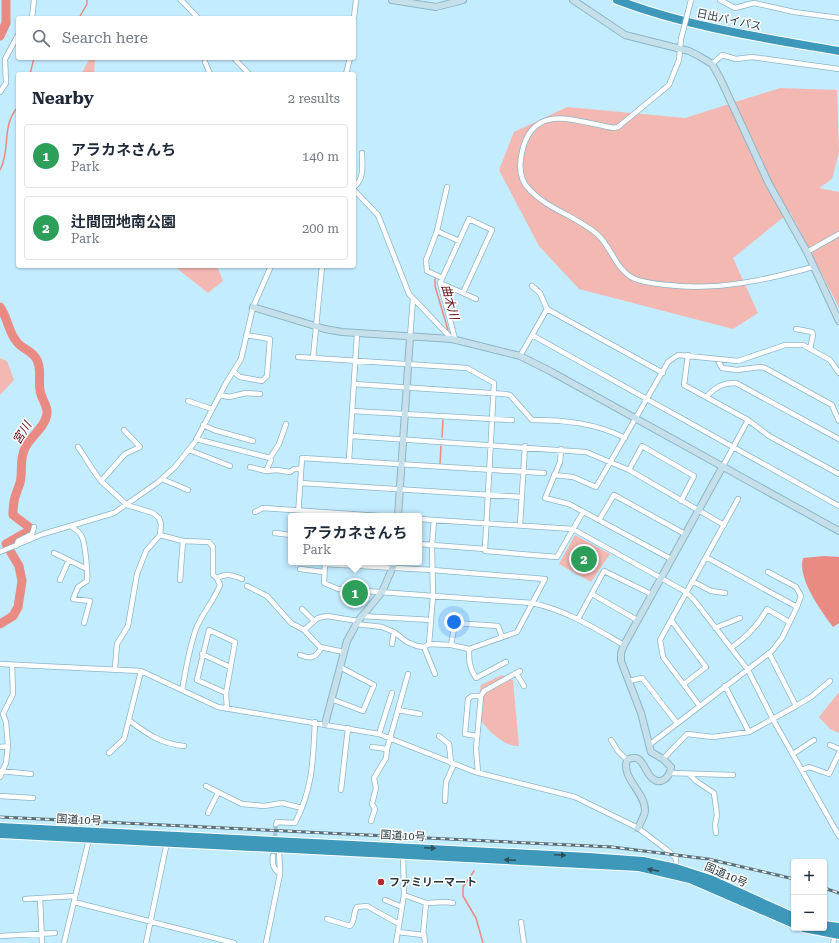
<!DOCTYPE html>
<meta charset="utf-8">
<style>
:root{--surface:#fff;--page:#f6f6f7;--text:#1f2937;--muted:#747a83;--line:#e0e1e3;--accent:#111827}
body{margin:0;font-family:"Roboto Serif","Noto Sans JP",serif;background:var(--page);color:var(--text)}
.controls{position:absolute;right:12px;bottom:12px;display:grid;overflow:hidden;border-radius:4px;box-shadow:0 1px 3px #0004}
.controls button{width:36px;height:36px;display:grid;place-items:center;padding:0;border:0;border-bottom:1px solid var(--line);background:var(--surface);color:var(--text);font:20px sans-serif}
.you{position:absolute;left:454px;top:622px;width:14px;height:14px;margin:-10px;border:3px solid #fff;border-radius:50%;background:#1a73e8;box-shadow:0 0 0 6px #1a73e833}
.badge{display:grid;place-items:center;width:26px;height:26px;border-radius:50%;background:var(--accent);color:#fff;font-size:13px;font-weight:700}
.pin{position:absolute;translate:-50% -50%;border:2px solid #fff;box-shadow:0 1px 4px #0006}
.popup{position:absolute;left:288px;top:513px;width:134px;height:52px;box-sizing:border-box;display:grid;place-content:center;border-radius:4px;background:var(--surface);filter:drop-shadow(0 1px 3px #0005);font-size:13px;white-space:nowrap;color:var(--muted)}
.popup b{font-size:15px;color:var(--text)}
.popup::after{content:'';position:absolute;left:50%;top:100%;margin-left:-8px;border:8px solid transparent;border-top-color:var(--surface)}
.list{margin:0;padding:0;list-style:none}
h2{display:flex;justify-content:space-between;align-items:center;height:52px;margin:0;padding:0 16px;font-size:17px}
h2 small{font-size:13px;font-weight:400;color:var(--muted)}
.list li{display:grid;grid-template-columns:26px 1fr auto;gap:12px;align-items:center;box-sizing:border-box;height:64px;margin:0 8px 8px;padding:0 8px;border:1px solid var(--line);border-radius:4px}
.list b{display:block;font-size:15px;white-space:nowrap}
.list p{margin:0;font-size:13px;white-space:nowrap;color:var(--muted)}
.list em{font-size:13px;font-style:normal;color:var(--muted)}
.icon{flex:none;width:22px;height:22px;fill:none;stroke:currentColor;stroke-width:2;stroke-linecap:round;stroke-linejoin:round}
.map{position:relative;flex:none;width:839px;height:943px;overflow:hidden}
.search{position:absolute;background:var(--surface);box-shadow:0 1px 3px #0004;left:16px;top:16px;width:340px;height:44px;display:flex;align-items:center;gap:10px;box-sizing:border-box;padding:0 14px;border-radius:4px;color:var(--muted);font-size:15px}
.panel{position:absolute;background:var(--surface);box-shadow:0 1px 3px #0004;left:16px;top:72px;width:340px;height:196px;border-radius:4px}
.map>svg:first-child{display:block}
.green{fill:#f3b8b2}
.water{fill:#e98a83}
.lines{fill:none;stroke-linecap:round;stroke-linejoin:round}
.stream{stroke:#e98a83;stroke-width:1.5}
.river{stroke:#e98a83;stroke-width:9}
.street-tunnel{stroke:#a4c8d8;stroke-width:4.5;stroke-dasharray:4.5 2;stroke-linecap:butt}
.street-casing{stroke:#8eb5c7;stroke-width:6}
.secondary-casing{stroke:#8eb5c7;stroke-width:8}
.highway-casing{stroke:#fff;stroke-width:10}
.street{stroke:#fff;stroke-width:4.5}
.secondary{stroke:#c5e0ea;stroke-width:6}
.highway{stroke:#3d98ba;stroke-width:8}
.rail-casing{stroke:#576f79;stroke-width:3}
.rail{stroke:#fff;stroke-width:1.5;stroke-dasharray:4.5;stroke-linecap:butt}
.street-bridge-casing{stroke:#8eb5c7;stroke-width:6;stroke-linecap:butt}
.street-bridge{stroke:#fff;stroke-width:4.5}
.oneway{fill:#2c4f5d}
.poi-dot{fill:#b7272b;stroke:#fff;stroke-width:1.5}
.labels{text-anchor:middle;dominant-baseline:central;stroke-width:3;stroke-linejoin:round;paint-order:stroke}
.street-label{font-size:11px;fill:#27373e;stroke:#fff}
.poi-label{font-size:11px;font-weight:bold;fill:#27373e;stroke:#fff;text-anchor:start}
.water-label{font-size:12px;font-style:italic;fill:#5d060c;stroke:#fff}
</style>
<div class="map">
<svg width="839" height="943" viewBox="0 0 839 943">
<rect width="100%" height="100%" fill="#c3ecff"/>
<path class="green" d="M90,58H95L94,74H81Z
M780,88L837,90L839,152L832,179L819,188L839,192V308L790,212L733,258L758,313L733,329L579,289L539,246L499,170L514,132L567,107L685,118Z
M174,266H217L223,281L208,293Z
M0,358L7,361L14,380L0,395Z
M575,535L610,554L591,582L559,564Z
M502,675L513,680L519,746C505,748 479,725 477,710C477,702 480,693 481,685Z
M839,692V733L830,729L819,717Z"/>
<path class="water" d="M824,556L839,557V623L833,627C821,611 797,578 803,558Z"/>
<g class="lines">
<path class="stream" d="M79,18L87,4V0
M30,74L34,58
M0,170C11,150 1,125 18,107
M435,279V286L448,330
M442,437L443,420
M440,464L441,446
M474,871L463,887V896L476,918L483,943"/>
<path class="river" d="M0,36L6,23V0
M0,307C8,318 8,332 17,342C22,349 33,351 37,360C42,370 38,379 40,390C41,400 50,407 46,418C42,430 30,437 25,448C19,460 23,472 20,483C15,497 13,500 13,515L29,527L27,532L6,544L19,566L22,581L18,607L13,616L0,624"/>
<path class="street-tunnel" d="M273,856L276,824"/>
<defs>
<path id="street" d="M181,0L198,18
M720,0L735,8L754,3L794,12L839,18
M32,18L34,0
M354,18L356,0
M681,39L679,60L669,85L618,127L614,128C577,122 533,101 522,152C519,165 519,179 529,189C547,209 576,216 597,234C612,247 615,270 635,279C645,283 657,284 668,285C717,291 766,280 813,267
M234,58L249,74
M205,62L210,74
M712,64L722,55L736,59L752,57L839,69
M346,74L350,58
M0,92L6,83L5,59L18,35
M354,187C365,178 362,166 362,153
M354,190L378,215L409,294L452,339
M437,231L447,187
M807,252L839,234
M442,278L427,271L426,260L437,231L459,241
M440,283L463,293L492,230L469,219L440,283L455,339
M532,286L540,293L547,309
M463,293L476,299
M796,329L812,332L813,335L810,349
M532,335L839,506
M410,337L413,299
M688,355L684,385L748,420L769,436L839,474
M520,356L547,309L663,373
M298,357L467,368L494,383L485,549
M313,358L322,266
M717,359L722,368L737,370L760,367L765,368L832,405L839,421
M234,372L240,377L262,381L267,376L270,339L246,335
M354,384L505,394L510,395L532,420C564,420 596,423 625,438
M220,395L229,397L246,393L260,394
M707,396C716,387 722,383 736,383L839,439
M188,401L212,409
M352,411L512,420
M203,425L214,430L253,441
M351,436L586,452L629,470L724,525
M196,439L270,458L271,460L266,471
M78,447C86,458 92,470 101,481
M561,449L560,462L545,498L569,504L671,559
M189,450L230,466
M270,458L279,444L286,424
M349,460L357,334
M723,466L748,420
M250,467L266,471L277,470L290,472L294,469H301
M629,470L642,446L694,476L681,501
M554,475L573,477L596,487L668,362L678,355L738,361L785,345H803L830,360L839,373
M162,479L188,490
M300,483L522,497
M255,512L263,508L380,516
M298,516L302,458L544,473
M419,519L573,529L686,592L695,601L748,670L775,723L839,836
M599,520L614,495L685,534
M520,525L525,446
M71,526C75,529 80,532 82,537C85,543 88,573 87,581L78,587L73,599L90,601L84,623
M275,533L291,535
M160,535L183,541L209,542L213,547V575L217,578L220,585C214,601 202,613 196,629C189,648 186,670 182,690
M419,544L485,549V551L557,557L583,512
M16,546L18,541L32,534L34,527
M0,552L43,534L114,513L157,483L175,467L195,442L226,383L241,359L253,307L271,266
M54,553L87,569
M325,562L324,583L338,589L532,603C566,610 594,628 624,645
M325,564L432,570L545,579L517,632L469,649L451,645L429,644L424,647L417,646L407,642L394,632L382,627L356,624
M300,569L324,572
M768,572L796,587L801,596L797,607
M217,578C226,573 233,575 242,579
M60,580L69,560
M180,580L183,541
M692,581L711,591L725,593
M247,586L267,596L291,623L304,630L318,618L327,616L358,621
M592,594L637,620
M302,609L314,621
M361,616L431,620
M578,619L604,571L651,594
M671,620L706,667L684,684
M715,628L740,618
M304,630L320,647L344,652
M392,644L394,632
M429,644L433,596L432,545L434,520
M451,645L455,623L498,626L502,637
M424,647L435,674
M731,648C747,636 758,626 767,609L789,622
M469,649C469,661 469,668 476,678L506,662
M202,654L230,667
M300,655C310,659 316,658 321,648
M0,664L141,671L218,707L379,734L475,772L575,797L638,828L667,850L676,858V868
M115,668L117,644L128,626L137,574L146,551L160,535L161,524L159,518L153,513L127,505L101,481L125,454L140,447L124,430
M516,673L524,686
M629,681L642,678L677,723
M725,686L749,732
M226,693L197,680L209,630L235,642L226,693L227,709
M331,699L363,711L374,685L340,667
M699,705L663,657L660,640L738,499
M796,706L811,697L830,681
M398,710L420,714
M130,721C147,734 162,744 184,746
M379,734L392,693
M439,736L449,744L451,763
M477,736L465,734L468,699L472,696H481
M611,740L618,751L627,760
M649,745L772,651L782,638L797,607L706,557
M830,745L839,749
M0,747L8,746
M372,747L387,749L408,674
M109,753L124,739L141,671
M793,754L814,740
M663,759L687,734L713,737L749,732L796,706L769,653
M802,770L809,767L829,774L839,753
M1,771L31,774
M478,772L476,749L481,696L484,691L520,671
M671,773L733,775
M689,774L696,781L714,793L717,815L715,825L716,833
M0,777L6,763L8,746L6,722L3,714L13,694L12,665
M206,786L242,804L264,806L282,803L302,808
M341,790L348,728
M0,796L33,798
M445,801L446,782L454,764
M208,813L218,793
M371,821L375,809L372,804L376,788L374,778L386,758L387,749
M276,824L277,822L295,823C313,788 313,760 315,722
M273,856C272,864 273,869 280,874
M404,895L426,903L447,902L453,903
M40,898L42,943
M25,899L75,896
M385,900L402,907
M74,902L234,943
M327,919L350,926C355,922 353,913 357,907L367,906L399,924
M521,922L524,943
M398,932L423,935L426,903
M424,934L425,943
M0,936L55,933
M64,943L89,839
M146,943L167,842
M266,943L280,874L279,848
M396,943L404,895L403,853
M833,943L836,934"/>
<path id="secondary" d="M392,0L436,7L463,0
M573,0L625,35L689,51L699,56L712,64L720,78L769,184L807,252L839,321
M253,307L325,329L342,332L452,339L520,356L550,371L839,531
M398,516L410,337
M325,724L347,641L358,621L382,592L395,562
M638,828C640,823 645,816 645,810C645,792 621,778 627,760C642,751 644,771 652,778C661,786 670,777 671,767L663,759L651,752L641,713L621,661V653L624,645L723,466"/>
<path id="highway" d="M617,0C688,27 764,38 839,51
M0,827L589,857L643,861L676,868L710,879L794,917
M0,834L639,867L690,879L794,924
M824,925L839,927
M804,928L839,935"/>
</defs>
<use href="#street" class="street-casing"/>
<use href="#secondary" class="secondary-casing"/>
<use href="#highway" class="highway-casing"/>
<use href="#street" class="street"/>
<use href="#secondary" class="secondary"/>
<use href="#highway" class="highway"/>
<defs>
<path id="rail" d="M0,817L612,847L708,859L794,879
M824,888L839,893"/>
</defs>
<use href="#rail" class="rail-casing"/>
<use href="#rail" class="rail"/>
<defs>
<path id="street-bridge" d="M681,39L691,0"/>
</defs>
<use href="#street-bridge" class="street-bridge-casing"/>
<use href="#street-bridge" class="street-bridge"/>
</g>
<defs><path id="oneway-solid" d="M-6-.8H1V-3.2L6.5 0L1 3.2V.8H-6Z"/></defs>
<g class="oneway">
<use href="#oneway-solid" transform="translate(430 848) rotate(3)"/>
<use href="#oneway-solid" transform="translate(560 855) rotate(3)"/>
<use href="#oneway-solid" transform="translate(510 860) rotate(-177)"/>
<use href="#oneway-solid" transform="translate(653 870) rotate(-169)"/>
</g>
<circle class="poi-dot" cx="381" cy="882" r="4"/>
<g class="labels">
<g class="street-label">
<text transform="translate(729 20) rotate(12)">日出バイパス</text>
<text transform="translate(79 820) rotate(3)">国道10号</text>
<text transform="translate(403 836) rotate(3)">国道10号</text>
<text transform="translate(726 875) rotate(23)">国道10号</text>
</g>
<g class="poi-label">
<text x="389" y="882">ファミリーマート</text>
</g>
<g class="water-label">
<text transform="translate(450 302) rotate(75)">曲木川</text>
<text transform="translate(22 433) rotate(-59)">宮川</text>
</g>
</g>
</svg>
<div class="controls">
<button>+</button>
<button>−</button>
</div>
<div class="you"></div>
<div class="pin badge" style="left:355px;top:593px;background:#2e9e5b">1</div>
<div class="popup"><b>アラカネさんち</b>Park</div>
<div class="pin badge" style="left:584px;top:559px;background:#2e9e5b">2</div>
<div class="search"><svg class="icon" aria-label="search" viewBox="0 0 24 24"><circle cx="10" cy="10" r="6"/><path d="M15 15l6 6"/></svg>Search here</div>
<section class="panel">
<h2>Nearby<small>2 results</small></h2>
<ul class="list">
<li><span class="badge" style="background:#2e9e5b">1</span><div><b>アラカネさんち</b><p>Park</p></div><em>140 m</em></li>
<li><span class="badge" style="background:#2e9e5b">2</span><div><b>辻間団地南公園</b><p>Park</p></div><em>200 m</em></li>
</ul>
</section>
</div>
